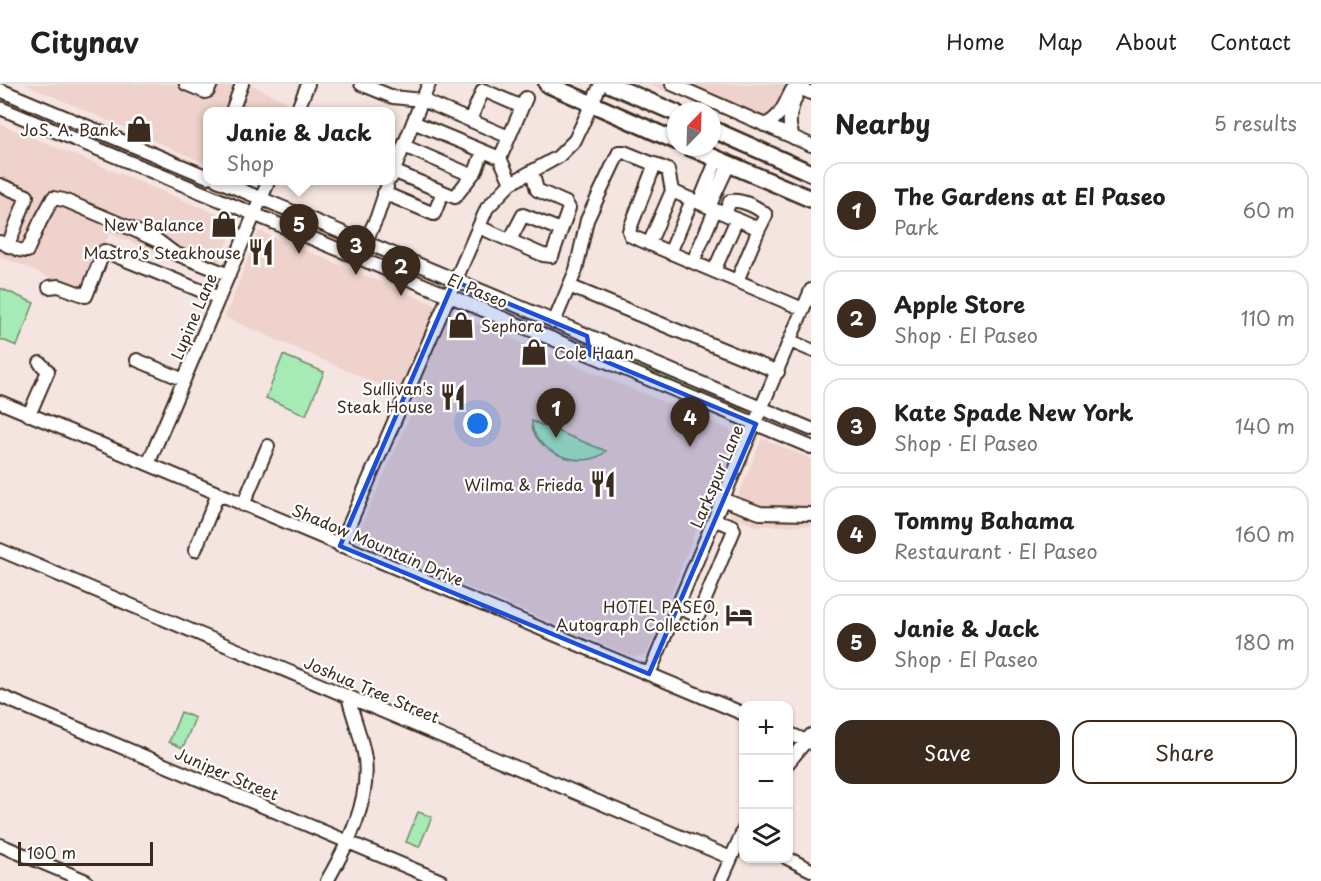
<!DOCTYPE html>
<meta charset="utf-8">
<style>
:root{--surface:#fff;--page:#f6f6f6;--text:#202124;--muted:#757577;--line:#e0e0e0;--accent:#3b2a1e}
body{margin:0;font-family:"Playpen Sans",sans-serif;background:var(--page);color:var(--text)}
.controls{position:absolute;right:18px;bottom:18px;display:grid;overflow:hidden;border-radius:12px;box-shadow:0 2px 4px #0004}
.controls button{width:54px;height:54px;display:grid;place-items:center;padding:0;border:0;border-bottom:2px solid var(--line);background:var(--surface);color:var(--text);font:30px sans-serif}
.compass{position:absolute;left:667px;top:18px;width:54px;height:54px;border-radius:50%;background:var(--surface);box-shadow:0 2px 4px #0004;rotate:23deg}
.scale{position:absolute;left:18px;bottom:15px;width:135px;box-sizing:border-box;padding-left:6px;border:3px solid #3b2a1e;border-top:0;font-size:16px;line-height:21px;white-space:nowrap;color:#3b2a1e;-webkit-text-stroke:4px #fff;paint-order:stroke}
.you{position:absolute;left:478px;top:340px;width:21px;height:21px;margin:-15px;border:4px solid #fff;border-radius:50%;background:#1a73e8;box-shadow:0 0 0 9px #1a73e833}
.badge{display:grid;place-items:center;width:39px;height:39px;border-radius:50%;background:var(--accent);color:#fff;font-size:20px;font-weight:700}
.pin{position:absolute;translate:-50% -50px;filter:drop-shadow(0 2px 3px #0008)}
.pin::after{content:'';position:absolute;top:32px;width:21px;height:18px;background:inherit;clip-path:polygon(0 0,100% 0,50% 100%)}
.popup{position:absolute;left:203px;top:23px;width:192px;height:78px;box-sizing:border-box;display:grid;place-content:center;border-radius:12px;background:var(--surface);filter:drop-shadow(0 2px 4px #0005);font-size:20px;white-space:nowrap;color:var(--muted)}
.popup b{font-size:22px;color:var(--text)}
.popup::after{content:'';position:absolute;left:50%;top:100%;margin-left:-12px;border:12px solid transparent;border-top-color:var(--surface)}
.list{margin:0;padding:0;list-style:none}
h2{display:flex;justify-content:space-between;align-items:center;height:78px;margin:0;padding:0 24px;font-size:26px}
h2 small{font-size:20px;font-weight:400;color:var(--muted)}
.list li{display:grid;grid-template-columns:39px 1fr auto;gap:18px;align-items:center;box-sizing:border-box;height:96px;margin:0 12px 12px;padding:0 12px;border:2px solid var(--line);border-radius:18px}
.list b{display:block;font-size:22px;white-space:nowrap}
.list p{margin:0;font-size:20px;white-space:nowrap;color:var(--muted)}
.list em{font-size:20px;font-style:normal;color:var(--muted)}
.actions{display:flex;gap:12px;padding:18px 24px}
.actions a{flex:1;padding:14px 0;border:2px solid var(--accent);border-radius:18px;text-align:center;font-size:21px;color:var(--accent)}
.actions .main{background:var(--accent);color:#fff}
.icon{flex:none;width:33px;height:33px;fill:none;stroke:currentColor;stroke-width:2;stroke-linecap:round;stroke-linejoin:round}
.map{position:relative;flex:none;width:811px;height:797px;overflow:hidden}
header{display:flex;align-items:center;gap:36px;box-sizing:border-box;height:84px;padding:0 30px;background:var(--surface);border-bottom:2px solid var(--line)}
header strong{font-size:28px}
nav{display:flex;gap:33px;margin-inline-start:auto;font-size:21px}
main{display:flex}
aside{flex:1;background:var(--surface)}
.map>svg:first-child{display:block}
.built{fill:#eed2cb}
.green{fill:#a6eab5;stroke:#708a6a;stroke-width:1.5}
.lines{fill:none;stroke-linecap:round;stroke-linejoin:round}
.minor-casing{stroke:#3b2a1e;stroke-width:16}
.major-casing{stroke:#3b2a1e;stroke-width:20}
.minor{stroke:#fff;stroke-width:12}
.major{stroke:#fff;stroke-width:15}
.marked{fill:#1d4ed8;fill-opacity:0.2;stroke:#1d4ed8;stroke-width:4.5;stroke-linejoin:round}
.labels{text-anchor:middle;dominant-baseline:central;stroke-width:4.5;stroke-linejoin:round;paint-order:stroke}
.poi-label{font-size:16px;fill:#3b2a1e;stroke:#fff;text-anchor:end}
.street-label{font-size:16px;fill:#3b2a1e;stroke:#fff}
</style>
<header>
<strong>Citynav</strong>
<nav><a>Home</a><a>Map</a><a>About</a><a>Contact</a></nav>
</header>
<main>
<div class="map">
<svg width="811" height="797" viewBox="0 0 811 797">
<rect width="100%" height="100%" fill="#f5e5e0"/>
<filter id="ink" filterUnits="userSpaceOnUse"><feTurbulence type="fractalNoise" baseFrequency=".0167" numOctaves="2"/><feDisplacementMap in="SourceGraphic" scale="12" xChannelSelector="R" yChannelSelector="G"/><feConvolveMatrix kernelMatrix="1 2 1 2 8 2 1 2 1" color-interpolation-filters="sRGB"/></filter>
<g filter="url(#ink)">
<path class="built" d="M25,0H250L285,17L280,27H208L207,80Z
M650,0H787L778,21L759,47Z
M0,40L236,138L214,193L110,149L83,207L0,172Z
M259,147L428,218L455,231L730,346L733,352L647,570L634,573L363,459L358,449L417,317L225,233Z
M762,354L811,375V442H755L730,431Z"/>
<path class="green" d="M0,204L34,219L17,262L0,255Z
M610,267L745,324L743,325L705,309L687,306L608,273L607,271Z
M283,271L324,288L306,331L266,314Z
M532,337L606,367C585,389 530,367 532,337Z
M181,628L195,634L183,664L169,658Z
M418,728L432,733L419,763L406,758Z"/>
<g class="lines">
<defs>
<path id="minor" d="M186,0L205,8L208,7L211,0
M361,0L393,13L422,16L429,0
M672,0L811,61
M799,4L811,9
M0,6L208,93
M0,24L811,363
M232,27L242,0
M297,27L308,0
M470,36L483,6L522,23
M413,38L483,67
M764,41C781,34 784,21 792,6
M794,54C784,36 794,18 801,0
M404,62L471,91
M655,80L629,147L631,152L803,225
M393,87L443,108
M391,94L422,16L509,53
M217,96L811,345
M511,99L500,74L526,14
M0,101L27,112L8,162
M672,107L759,145L766,131C758,123 741,115 730,117L725,130
M384,109L434,130L443,108L455,113L476,86L483,67L500,74
M699,119L717,75
M709,123L729,80
M479,143L543,171L552,172L569,124L566,119L537,106L532,87
M510,156L523,131L561,146
M0,158L19,166L27,167L40,138L53,114L64,116L123,141L158,157L174,169L229,191
M365,159L377,133L387,103
M670,169L692,116
M693,178L715,126
M714,187L737,135
M737,197L759,145
M569,202L778,288
M49,203L59,202L86,212L104,167L219,214
M554,238L576,186L587,136L619,68H624L668,86L672,107L649,160
M790,257L811,266
M137,276L184,296
M0,318L744,630
M29,331L48,287L40,279
M148,380L269,96
M724,416L760,429L811,430
M243,421L268,362
M340,462L487,124L511,99L558,73L575,56L601,0
M0,466L731,774
M195,466L218,410
M678,524L694,530H699L734,446L732,442L715,436
M649,590L811,206
M0,612L441,797
M788,649L811,659
M788,679L811,651
M0,761L86,797
M787,774L811,786
M327,797C348,760 370,718 365,675C362,653 353,634 348,612
M721,797L744,745"/>
<path id="major" d="M547,0L676,57
M609,0L676,29
M712,45L811,89
M689,63L811,115"/>
</defs>
<use href="#minor" class="minor-casing"/>
<use href="#major" class="major-casing"/>
<use href="#minor" class="minor"/>
<use href="#major" class="major"/>
</g>
</g>
<path class="marked" d="M454,197L587,252L590,271L756,340L649,590L340,462Z"/>
<defs>
<symbol id="shop-bare" viewBox="-9 -9 18 18"><path d="M-5-2.5h2.3a2.7 3.5 0 0 1 5.4 0H5L5.5 6h-11ZM-1.5-2.5h3a1.5 2.3 0 0 0-3 0Z" fill="#3b2a1e" stroke="#fff" stroke-width="2.5" paint-order="stroke"/></symbol>
<symbol id="restaurant-bare" viewBox="-9 -9 18 18"><path d="M-5-6h1v4h1v-4h1v4h1v-4h1v5L-1.5 .5V6h-2V.5L-5-1ZM5-6V6H3V1.5H1.5Q1.5-4 5-6Z" fill="#3b2a1e" stroke="#fff" stroke-width="2.5" paint-order="stroke"/></symbol>
<symbol id="hotel-bare" viewBox="-9 -9 18 18"><path d="M-6-4.5h1.5V1H6V5H4.5V3h-9V5H-6ZM-4 0a1.8 1.8 0 1 1 3.6 0ZM.5 0V-2.5h3Q6-2.5 6 0Z" fill="#3b2a1e" stroke="#fff" stroke-width="2.5" paint-order="stroke"/></symbol>
</defs>
<g fill-rule="evenodd">
<use href="#shop-bare" x="120" y="26" width="38" height="38"/>
<use href="#shop-bare" x="205" y="121" width="38" height="38"/>
<use href="#restaurant-bare" x="242" y="149" width="38" height="38"/>
<use href="#shop-bare" x="442" y="222" width="38" height="38"/>
<use href="#shop-bare" x="515" y="249" width="38" height="38"/>
<use href="#restaurant-bare" x="434" y="294" width="38" height="38"/>
<use href="#restaurant-bare" x="584" y="381" width="38" height="38"/>
<use href="#hotel-bare" x="720" y="512" width="38" height="38"/>
</g>
<g class="labels">
<g class="poi-label">
<text x="119" y="45">JoS. A. Bank</text>
<text x="204" y="140">New Balance</text>
<text x="241" y="168">Mastro's Steakhouse</text>
<text x="481" y="241" text-anchor="start">Sephora</text>
<text x="554" y="268" text-anchor="start">Cole Haan</text>
<text x="433" y="304">Sullivan's<tspan x="433" dy="18">Steak House</tspan></text>
<text x="583" y="400">Wilma &amp; Frieda</text>
<text x="719" y="522">HOTEL PASEO,<tspan x="719" dy="18">Autograph Collection</tspan></text>
</g>
<g class="street-label">
<text transform="translate(478 206) rotate(23)">El Paseo</text>
<text transform="translate(193 232) rotate(-67)">Lupine Lane</text>
<text transform="translate(716 392) rotate(-67)">Larkspur Lane</text>
<text transform="translate(378 460) rotate(23)">Shadow Mountain Drive</text>
<text transform="translate(372 605) rotate(23)">Joshua Tree Street</text>
<text transform="translate(227 689) rotate(23)">Juniper Street</text>
</g>
</g>
</svg>
<div class="controls">
<button>+</button>
<button>−</button>
<button><svg class="icon" aria-label="layers" viewBox="0 0 24 24"><path d="M12 4l9 5-9 5-9-5zM3 14l9 5 9-5"/></svg></button>
</div>
<svg class="compass" viewBox="-18 -18 36 36"><path d="M0-13l5 13h-10z" fill="#e53935"/><path d="M0 13l5-13h-10z" fill="#757577"/></svg>
<div class="scale">100 m</div>
<div class="you"></div>
<div class="pin badge" style="left:556px;top:354px">1</div>
<div class="pin badge" style="left:401px;top:212px">2</div>
<div class="pin badge" style="left:356px;top:191px">3</div>
<div class="pin badge" style="left:690px;top:363px">4</div>
<div class="pin badge" style="left:299px;top:170px">5</div>
<div class="popup"><b>Janie &amp; Jack</b>Shop</div>
</div>
<aside>
<h2>Nearby<small>5 results</small></h2>
<ul class="list">
<li><span class="badge">1</span><div><b>The Gardens at El Paseo</b><p>Park</p></div><em>60 m</em></li>
<li><span class="badge">2</span><div><b>Apple Store</b><p>Shop · El Paseo</p></div><em>110 m</em></li>
<li><span class="badge">3</span><div><b>Kate Spade New York</b><p>Shop · El Paseo</p></div><em>140 m</em></li>
<li><span class="badge">4</span><div><b>Tommy Bahama</b><p>Restaurant · El Paseo</p></div><em>160 m</em></li>
<li><span class="badge">5</span><div><b>Janie &amp; Jack</b><p>Shop · El Paseo</p></div><em>180 m</em></li>
</ul>
<div class="actions"><a class="main">Save</a><a>Share</a></div>
</aside>
</main>
